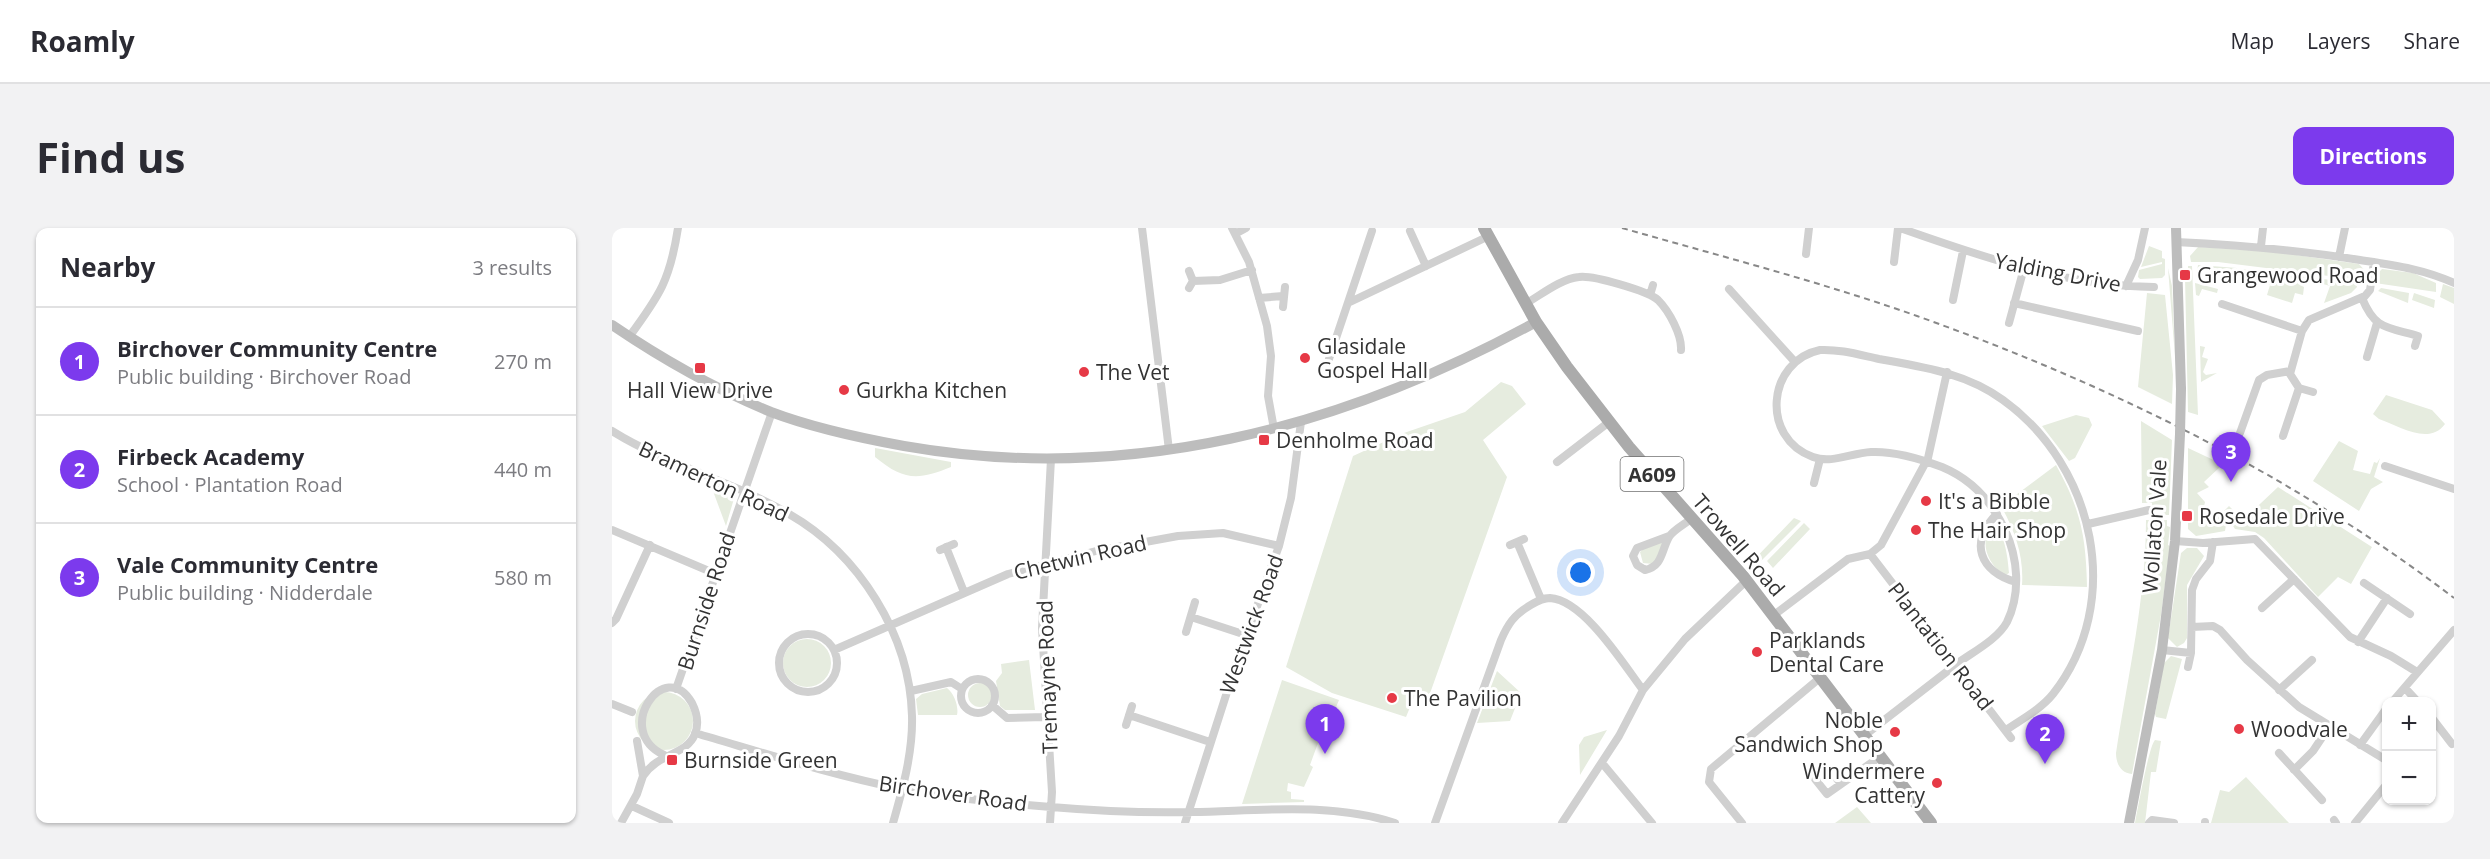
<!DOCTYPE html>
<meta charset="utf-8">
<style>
:root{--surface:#fff;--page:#f2f2f3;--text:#2b2b33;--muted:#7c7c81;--line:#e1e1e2;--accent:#7c3aed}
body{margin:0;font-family:"Open Sans",sans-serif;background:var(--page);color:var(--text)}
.controls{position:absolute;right:18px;bottom:18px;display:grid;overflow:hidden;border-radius:12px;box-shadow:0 2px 4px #0004}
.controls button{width:54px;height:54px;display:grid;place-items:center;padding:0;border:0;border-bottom:2px solid var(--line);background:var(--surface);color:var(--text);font:30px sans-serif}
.you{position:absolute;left:969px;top:345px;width:21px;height:21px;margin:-15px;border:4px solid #fff;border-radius:50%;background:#1a73e8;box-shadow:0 0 0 9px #1a73e833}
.badge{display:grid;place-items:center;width:39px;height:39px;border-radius:50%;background:var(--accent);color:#fff;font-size:20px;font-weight:700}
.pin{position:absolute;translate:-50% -50px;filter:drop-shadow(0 2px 3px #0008)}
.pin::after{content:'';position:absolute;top:32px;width:21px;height:18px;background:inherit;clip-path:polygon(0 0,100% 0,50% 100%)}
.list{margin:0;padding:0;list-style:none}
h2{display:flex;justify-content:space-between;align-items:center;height:78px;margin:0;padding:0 24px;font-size:26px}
h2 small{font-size:20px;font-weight:400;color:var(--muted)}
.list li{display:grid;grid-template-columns:39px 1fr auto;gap:18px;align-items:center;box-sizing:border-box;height:108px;padding:0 24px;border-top:2px solid var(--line)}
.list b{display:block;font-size:22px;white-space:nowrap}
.list p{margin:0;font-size:20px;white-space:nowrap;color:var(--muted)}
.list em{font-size:20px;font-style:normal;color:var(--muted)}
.map{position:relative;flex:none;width:1842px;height:595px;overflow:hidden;border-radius:12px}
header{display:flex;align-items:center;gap:36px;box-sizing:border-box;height:84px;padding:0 30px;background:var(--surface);border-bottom:2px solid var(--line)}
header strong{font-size:28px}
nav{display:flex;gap:33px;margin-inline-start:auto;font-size:21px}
.intro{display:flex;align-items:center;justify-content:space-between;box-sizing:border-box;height:144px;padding:0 36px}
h1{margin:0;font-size:42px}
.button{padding:15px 27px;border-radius:12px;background:var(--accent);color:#fff;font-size:21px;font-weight:700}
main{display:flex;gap:36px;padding:0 36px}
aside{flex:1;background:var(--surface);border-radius:12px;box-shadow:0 2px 4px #0004}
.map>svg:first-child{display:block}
.green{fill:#e6ecdf}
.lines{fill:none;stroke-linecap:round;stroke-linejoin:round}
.street{stroke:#d0d0d0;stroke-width:8}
.secondary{stroke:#bdbdbd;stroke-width:10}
.primary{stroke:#ababab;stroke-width:12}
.rail{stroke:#888;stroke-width:2;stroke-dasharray:6 4.5;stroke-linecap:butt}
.secondary-bridge{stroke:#bdbdbd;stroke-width:10}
.poi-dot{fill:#e63946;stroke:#fff;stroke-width:2}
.labels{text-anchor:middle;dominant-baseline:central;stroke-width:6;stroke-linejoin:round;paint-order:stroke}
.shield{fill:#fff;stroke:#707070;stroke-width:1.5}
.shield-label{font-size:20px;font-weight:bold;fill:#333}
.street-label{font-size:21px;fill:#333;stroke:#fff}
.poi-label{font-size:21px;fill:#333;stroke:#fff;text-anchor:start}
</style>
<header>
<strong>Roamly</strong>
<nav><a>Map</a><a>Layers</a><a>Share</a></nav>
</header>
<div class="intro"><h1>Find us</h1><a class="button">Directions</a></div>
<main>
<aside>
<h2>Nearby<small>3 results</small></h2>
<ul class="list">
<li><span class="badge">1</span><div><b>Birchover Community Centre</b><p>Public building · Birchover Road</p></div><em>270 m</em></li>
<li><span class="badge">2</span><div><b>Firbeck Academy</b><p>School · Plantation Road</p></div><em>440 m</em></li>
<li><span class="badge">3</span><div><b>Vale Community Centre</b><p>Public building · Nidderdale</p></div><em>580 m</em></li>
</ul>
</aside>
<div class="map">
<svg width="1842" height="595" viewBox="0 0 1842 595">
<rect width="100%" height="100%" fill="#fff"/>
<path class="green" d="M1537,18L1550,23V30L1553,31V47L1550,50L1528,51L1526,49L1527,42L1550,36V34L1529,39Z
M1586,19L1656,23L1747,36L1755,45L1756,53L1606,34H1579L1578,28Z
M1586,37L1625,40L1622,51L1598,43L1592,54L1584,51Z
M1576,38H1580L1586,187L1576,184L1573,49L1576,48Z
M1556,40L1560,58L1563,129Z
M1628,41L1744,55L1745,59L1739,65L1712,75L1718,58L1691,50L1688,57L1692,59L1691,67L1683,65L1680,75L1655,67L1658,57L1626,46Z
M1770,41L1801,45L1824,55V64L1763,55L1764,47Z
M1583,55L1606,61L1605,65L1590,61L1587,68L1584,67Z
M1831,56L1842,60V76L1828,69Z
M1769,60L1797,65L1796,75L1766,63Z
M1535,65L1553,67L1561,147L1560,176L1526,159Z
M1802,65L1823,72L1822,80L1800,72Z
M1588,118L1593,119L1590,129L1596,131L1591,144L1594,147L1605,145L1589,154Z
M889,154L900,158L914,176L871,212L895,249L816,471L803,467L794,489L720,465L674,439L741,228L789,206L853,184Z
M1774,167L1820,182L1833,196C1817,218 1787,198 1767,191L1761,186Z
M1464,187L1477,190L1480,197L1463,230L1457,233L1430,198Z
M1529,193L1560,212L1557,287H1541L1540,275H1530Z
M1727,213L1746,223L1741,242L1758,246L1762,234L1765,235L1768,230L1762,249L1771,254L1759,261L1747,283L1701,253Z
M263,220L339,234V239C305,253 291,252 263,229Z
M1576,220L1608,235L1609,238L1592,254L1597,259L1585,265L1593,274L1591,283L1600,293L1606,288L1614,297L1613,303L1584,308L1576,301Z
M1444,237C1469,282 1474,309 1475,359L1410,357C1412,328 1403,303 1389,278Z
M98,255L120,263L123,267L114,298Z
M1666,259L1760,319L1739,356L1726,349L1706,369L1652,310L1643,304L1623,301L1612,283L1617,278L1631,292Z
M1182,290L1189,293L1139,343L1135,339Z
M1534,292H1555V298L1558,299L1556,317L1558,318L1549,387L1520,546C1509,545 1504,536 1504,525C1516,447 1534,371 1534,292Z
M1192,295L1198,301L1161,340L1155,333Z
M1381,296C1393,304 1396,331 1397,345L1392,348C1375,333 1369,319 1377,298Z
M1050,313L1053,316L1041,336L1031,335L1028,324L1032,320Z
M1575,320H1585L1592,328L1575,357V410L1572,415L1565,419L1556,410L1569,325Z
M171 435a24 24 0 1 1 48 0a24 24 0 1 1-48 0Z
M1559,428L1570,431L1554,491L1544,489L1543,486L1552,435Z
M417,432L423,482H393L388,478L384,453L390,445L389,436Z
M885,443L909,465L898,493L865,495Z
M670,452L727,472L709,515H706L698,537L701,539L692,559L676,555L675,563L679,564V571L692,572V574L630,576Z
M356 467a12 12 0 1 1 24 0a12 12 0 1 1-24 0Z
M335,460C342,465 347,479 345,487H306L304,471L310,466Z
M23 493a29 29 0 1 1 58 0a29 29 0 1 1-58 0Z
M995,502L968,547L967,517L972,509Z
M1543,512L1549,513L1544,544H1539L1533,595H1523C1526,579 1537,518 1543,512Z
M1634,549L1677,595H1599L1608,562L1617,564Z
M1245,579L1259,595H1223Z"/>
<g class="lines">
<path class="street" d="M530,0L557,222
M620,0L637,34L655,98L659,128L656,168L662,201
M1288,0C1370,29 1454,58 1542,59
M798,3L814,38
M623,6L634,0
M1564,14C1626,17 1687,22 1748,32C1781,37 1812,41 1842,55
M1649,18L1651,0
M1194,26L1197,0
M1727,29L1733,0
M1282,34L1286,0
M577,43L581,53L577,60
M581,53L608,52L640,42
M1514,58L1526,32L1533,0
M1117,61L1183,134
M1038,67L1041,57
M647,70L671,68
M1750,70C1763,102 1775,99 1806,108L1803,118
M1341,72L1351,23
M738,74L877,8
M1402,75L1526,103
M913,76C929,67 948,51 967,49C981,47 1036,63 1046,72C1057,83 1070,107 1069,122
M1610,76L1690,103
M671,79L673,59
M1397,95L1412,40
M17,109C48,67 58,52 66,0
M1755,129L1765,95
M714,140L760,3
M1701,164L1687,160L1678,146L1690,103L1697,92L1753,68L1758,62L1762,34
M0,203C56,238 121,253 177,286C247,326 298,407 300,488C301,524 291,560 281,595
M1628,205L1647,152L1655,147L1678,143
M1671,208L1687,160
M945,234L997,194
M1773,238L1842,261
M1202,255L1208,231
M1385,286C1356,314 1368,344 1404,354
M1476,296L1537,282
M0,302L104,346
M1057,308L1025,320L1021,328L1025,337L1033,342C1051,338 1049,323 1057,309C1061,302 1073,296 1079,291
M1563,313L1591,315L1643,311L1738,409L1779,428L1805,444
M905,314L929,371
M898,317L912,311
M334,319L352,364
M328,322L342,316
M1258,326L1399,510
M1752,355L1798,386
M1650,380L1682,351
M1162,387L1236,331L1258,326L1269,317L1316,230L1335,144
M579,389L634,407
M0,395L4,391L38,317
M1580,399L1601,398L1608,402L1635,432L1687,479L1774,532
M574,404L583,374
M167 435a29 29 0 1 1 58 0a29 29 0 1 1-58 0Z
M1746,414L1775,370
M222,422L396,346L484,323L566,308L611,305L667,318
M1550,422L1579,425L1580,362L1584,351L1598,333L1601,314
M1576,439L1579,425
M349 468a17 17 0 1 1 34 0a17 17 0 1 1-34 0Z
M1793,460L1805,473
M64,461L160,184
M1667,462L1700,432
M299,463L339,454L350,461
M1781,473L1842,402
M0,476L20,484
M380,477L395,490L433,489
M517,487L598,514
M1820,490L1840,516
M514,497L520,478
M83,505C152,525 220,547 290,561C338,570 390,575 439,579C485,583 534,585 580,584C647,583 719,574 783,595
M1253,507C1284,483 1315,459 1346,435C1361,424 1386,411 1395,394C1409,365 1406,330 1393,302C1380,274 1359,251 1330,239C1309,231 1281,223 1259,224C1239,225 1220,236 1201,229C1148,210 1155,133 1208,122C1228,121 1248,127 1267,131C1311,139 1354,145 1391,172C1483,238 1513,374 1441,466C1429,481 1410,491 1394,502
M25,513L31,548C47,524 74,528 83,506C87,496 85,485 80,475C53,427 0,503 52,527
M1748,517L1774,481
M1667,525L1710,572
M990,535L1040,595
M1682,542L1701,523L1717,499
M1229,556L1217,541L1203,551L1215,566L1269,528
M20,578L57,595
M1722,592L1724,595
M9,595L25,566L31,548
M438,595L440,564L430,400L439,231
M573,595L624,436L667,318L679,270L689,194
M823,595L889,412C896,396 902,387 917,378C924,374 930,370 938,370C972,372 1012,437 1031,462
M950,595L1007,508L1031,462L1073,411L1134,353
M1130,595L1097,554L1099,541L1209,449
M1537,595L1540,592L1562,595
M1593,595V594
M1743,595L1774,557"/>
<path class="secondary" d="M1564,0L1569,161
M0,97C50,131 103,161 159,184C201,200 248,210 292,218C514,257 729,201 924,94
M1517,595L1550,422L1563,313L1568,206"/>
<path class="primary" d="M872,0L924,94L955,139L1017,219L1131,348L1319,595"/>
<path class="rail" d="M1010,0C1108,28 1209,54 1305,88C1496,156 1681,247 1842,370"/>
<path class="secondary-bridge" d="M1568,206L1569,161"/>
</g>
<g class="poi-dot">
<rect x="1567" y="41" width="12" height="12" rx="3"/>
<circle cx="693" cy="130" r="6"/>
<rect x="82" y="134" width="12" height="12" rx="3"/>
<circle cx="472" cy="144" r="6"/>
<circle cx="232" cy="162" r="6"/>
<rect x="646" y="206" width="12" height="12" rx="3"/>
<circle cx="1314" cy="273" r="6"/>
<rect x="1569" y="282" width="12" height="12" rx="3"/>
<circle cx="1304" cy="302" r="6"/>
<circle cx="1145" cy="424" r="6"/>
<circle cx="780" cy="470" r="6"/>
<circle cx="1627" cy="501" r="6"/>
<circle cx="1283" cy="504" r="6"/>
<rect x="54" y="526" width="12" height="12" rx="3"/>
<circle cx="1325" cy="555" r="6"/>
</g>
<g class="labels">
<rect class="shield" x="1008.5" y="229" width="63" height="34" rx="4.5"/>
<g class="shield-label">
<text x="1040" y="246">A609</text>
</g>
<g class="street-label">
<text transform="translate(1446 44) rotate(11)">Yalding Drive</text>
<text transform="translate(102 253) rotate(25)">Bramerton Road</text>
<text transform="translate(1542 298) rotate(-86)">Wollaton Vale</text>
<text transform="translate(1127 317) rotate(49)">Trowell Road</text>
<text transform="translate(468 329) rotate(-13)">Chetwin Road</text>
<text transform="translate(94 373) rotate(-72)">Burnside Road</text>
<text transform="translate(639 396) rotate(-70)">Westwick Road</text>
<text transform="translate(1329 418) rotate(52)">Plantation Road</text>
<text transform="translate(435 449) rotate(-92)">Tremayne Road</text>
<text transform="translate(341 565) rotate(8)">Birchover Road</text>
</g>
<g class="poi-label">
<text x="1585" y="47">Grangewood Road</text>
<text x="705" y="118">Glasidale<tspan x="705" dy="24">Gospel Hall</tspan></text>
<text x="484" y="144">The Vet</text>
<text x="88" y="162" text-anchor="middle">Hall View Drive</text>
<text x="244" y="162">Gurkha Kitchen</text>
<text x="664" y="212">Denholme Road</text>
<text x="1326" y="273">It's a Bibble</text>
<text x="1587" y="288">Rosedale Drive</text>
<text x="1316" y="302">The Hair Shop</text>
<text x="1157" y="412">Parklands<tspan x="1157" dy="24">Dental Care</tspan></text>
<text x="792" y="470">The Pavilion</text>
<text x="1271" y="492" text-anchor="end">Noble<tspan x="1271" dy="24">Sandwich Shop</tspan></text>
<text x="1639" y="501">Woodvale</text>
<text x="72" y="532">Burnside Green</text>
<text x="1313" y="543" text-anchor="end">Windermere<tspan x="1313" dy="24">Cattery</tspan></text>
</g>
</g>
</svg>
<div class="controls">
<button>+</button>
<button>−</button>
</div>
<div class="you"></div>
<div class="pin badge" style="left:713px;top:526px">1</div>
<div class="pin badge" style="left:1433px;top:536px">2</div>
<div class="pin badge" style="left:1619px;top:254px">3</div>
</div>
</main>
